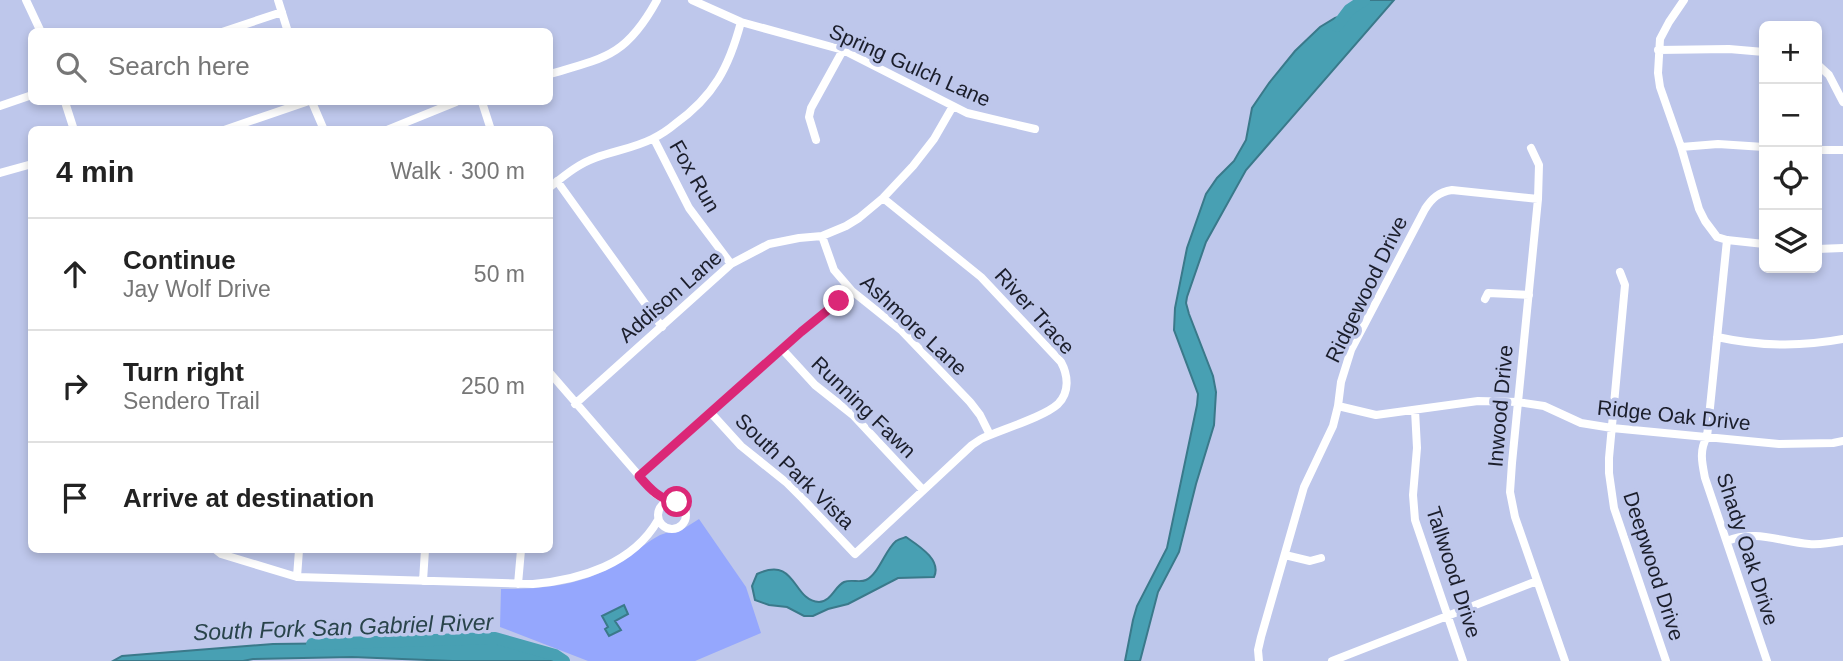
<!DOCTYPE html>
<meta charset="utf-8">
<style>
:root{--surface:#fff;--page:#f6f6f6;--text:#222;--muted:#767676;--line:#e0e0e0}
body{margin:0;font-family:Arial,sans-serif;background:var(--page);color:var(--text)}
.controls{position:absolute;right:21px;top:21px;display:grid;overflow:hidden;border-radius:10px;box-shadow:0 4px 10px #0003}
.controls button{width:63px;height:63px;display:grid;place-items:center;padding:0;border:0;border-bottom:2px solid var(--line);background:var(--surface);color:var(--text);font:35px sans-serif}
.stop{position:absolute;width:21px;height:21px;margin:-16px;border:5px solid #db2777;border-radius:50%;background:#fff}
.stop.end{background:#db2777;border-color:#fff;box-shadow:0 2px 7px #0008}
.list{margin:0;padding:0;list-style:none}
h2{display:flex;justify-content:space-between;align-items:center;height:91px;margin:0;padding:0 28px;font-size:30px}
h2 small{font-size:23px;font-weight:400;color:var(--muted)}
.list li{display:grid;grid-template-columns:46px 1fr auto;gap:21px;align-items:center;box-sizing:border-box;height:112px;padding:0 28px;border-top:2px solid var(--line)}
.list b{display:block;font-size:26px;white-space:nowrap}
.list p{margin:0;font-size:23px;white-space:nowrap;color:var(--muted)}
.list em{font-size:23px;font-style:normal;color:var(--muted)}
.icon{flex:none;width:38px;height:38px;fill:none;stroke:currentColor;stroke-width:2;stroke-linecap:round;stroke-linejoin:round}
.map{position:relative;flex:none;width:1843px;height:661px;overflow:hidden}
.search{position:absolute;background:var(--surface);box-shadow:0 4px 10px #0003;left:28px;top:28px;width:525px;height:77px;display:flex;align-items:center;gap:18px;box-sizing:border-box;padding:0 24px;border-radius:10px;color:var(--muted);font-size:26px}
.panel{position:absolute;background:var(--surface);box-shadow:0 4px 10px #0003;left:28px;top:126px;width:525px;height:427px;border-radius:10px}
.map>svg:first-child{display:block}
.green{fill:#95a7fd}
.water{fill:#48a0b3;stroke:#3a798a;stroke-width:2}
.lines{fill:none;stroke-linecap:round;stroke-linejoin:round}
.river{stroke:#48a0b3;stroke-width:12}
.street{stroke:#fff;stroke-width:8}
.route{stroke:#db2777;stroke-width:9}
.labels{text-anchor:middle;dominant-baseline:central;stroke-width:7;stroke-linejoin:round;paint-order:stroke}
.street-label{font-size:21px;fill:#1b1e2b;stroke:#bec7eb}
.water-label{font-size:23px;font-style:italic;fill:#29444b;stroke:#bec7eb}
</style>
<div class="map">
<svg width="1843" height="661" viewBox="0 0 1843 661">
<rect width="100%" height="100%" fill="#bec7eb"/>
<path class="green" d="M699,519L746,587L761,633L695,661H588L500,627L501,589C536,589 571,587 604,571C624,562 640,546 660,535L669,532L680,531Z"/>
<path class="water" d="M1361,0H1394L1246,170L1206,242L1187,297L1186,303L1189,314L1213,376L1216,392L1214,425L1196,484L1179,552L1158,592L1140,661H1125L1133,620L1137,606L1167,548L1197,405L1198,394L1174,330L1175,308L1187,248L1206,194L1217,178L1234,161L1246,140L1252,108L1269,83L1295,51L1320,27L1335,18L1348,14Z
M906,537C919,546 942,560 934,577L898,578L848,604L828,609L813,616H804L787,607L769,605L755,600L752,586L757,574C797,555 792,601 819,602C831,602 835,586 844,582C851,579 860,583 866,580C879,574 885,550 896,541C899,539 903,538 906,537Z
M624,605L628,614L615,621L621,630L609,636L605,629L608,627L602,616Z
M451,640L497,643L534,648L565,661H452L352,657L253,659L243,661H113L122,656L273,644L357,643Z"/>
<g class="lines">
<path class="river" d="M1337,26L1349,10L1364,0
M312,644L495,638L555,655L564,661"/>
<path class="street" d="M26,0L41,32
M278,0L288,32
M692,0L741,22L843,50L967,113L1035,129
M1684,0L1669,22L1660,39L1658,73L1660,87L1681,147L1699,209L1705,221L1717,237L1727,240L1764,244
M222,32L282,12
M1658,50L1729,49L1764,52
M1817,64L1829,75L1843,102
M550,74C606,58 627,55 657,0
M65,102L74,130
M312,102L324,130
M482,102L491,130
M0,106L32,95
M224,130L306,102
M387,130L456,102
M654,139L689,208L731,264
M816,140L809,117L811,108L843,50
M1681,147L1718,144L1764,147
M1531,148L1539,165L1538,199L1512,463L1510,492L1515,517L1565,661
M1817,150H1843
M0,173L32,164
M557,181L662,327
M550,187C564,176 578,164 595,158C614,151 634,148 652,139C660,135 668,130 675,124C714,96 729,67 741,22
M822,236L834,270L852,291L902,331L970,402L980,415L990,435
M1727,240L1707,437C1699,450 1702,463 1705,478L1767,661
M1817,249L1843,248
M1620,272L1625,285L1609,458V473L1614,508L1666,661
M1485,299L1488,293L1529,295
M1717,337C1758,346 1801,347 1843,339
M782,349L815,385L853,415L923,490
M550,373L654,493L668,502
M575,404L731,264L769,244L799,238L822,236L846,226L859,218L883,198L913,166L934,139L953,106
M1338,406L1376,415L1478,401L1518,402L1544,406L1581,423L1612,428L1779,444L1833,443L1843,441
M1415,410L1417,448L1413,495L1415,520L1463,661
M711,413L741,446L787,483L802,498L855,554L972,445L981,439C1000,430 1044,417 1058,404C1070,392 1068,375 1061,362L981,277L883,198
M639,476L801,332L852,291
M658 515a14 14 0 1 1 28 0a14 14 0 1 1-28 0Z
M1727,541C1755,529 1781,542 1809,544C1821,545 1832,543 1843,541
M216,550L221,554L297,577L533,584C580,580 633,564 658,520
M1285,555L1310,561L1321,558
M297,577L299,550
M423,581L425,550
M518,584L521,550
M1259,661L1258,650L1261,637L1304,487L1333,426L1338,406L1341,382L1351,350L1425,209C1432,198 1439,192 1452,190L1538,199
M1332,661L1537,581"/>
</g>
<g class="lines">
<path class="route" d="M677,502C660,500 650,489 639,476L801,332L839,301"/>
</g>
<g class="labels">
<g class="street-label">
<text transform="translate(910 65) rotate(24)">Spring Gulch Lane</text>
<text transform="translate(695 176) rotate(60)">Fox Run</text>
<text transform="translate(1366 289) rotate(-64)">Ridgewood Drive</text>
<text transform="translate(670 296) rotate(-41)">Addison Lane</text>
<text transform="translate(1035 311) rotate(48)">River Trace</text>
<text transform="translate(914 325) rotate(43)">Ashmore Lane</text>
<text transform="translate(1500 406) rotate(-85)">Inwood Drive</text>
<text transform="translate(864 407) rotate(44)">Running Fawn</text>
<text transform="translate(1674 415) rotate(6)">Ridge Oak Drive</text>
<text transform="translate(795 471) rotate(44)">South Park Vista</text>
<text transform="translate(1748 549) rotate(72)">Shady Oak Drive</text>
<text transform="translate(1654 566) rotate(72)">Deepwood Drive</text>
<text transform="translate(1454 572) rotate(72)">Tallwood Drive</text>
</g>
<g class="water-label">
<text transform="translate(343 627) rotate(-2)">South Fork San Gabriel River</text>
</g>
</g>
</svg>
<div class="controls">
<button>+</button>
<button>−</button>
<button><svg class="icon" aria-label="locate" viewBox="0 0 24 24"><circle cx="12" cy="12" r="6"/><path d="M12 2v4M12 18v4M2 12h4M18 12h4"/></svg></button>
<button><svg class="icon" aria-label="layers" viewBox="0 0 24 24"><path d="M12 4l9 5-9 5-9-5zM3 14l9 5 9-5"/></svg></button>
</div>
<div class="stop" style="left:677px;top:502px"></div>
<div class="stop end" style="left:839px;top:301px"></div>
<div class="search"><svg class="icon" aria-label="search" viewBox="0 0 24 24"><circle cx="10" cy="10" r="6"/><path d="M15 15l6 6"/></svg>Search here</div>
<section class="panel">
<h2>4 min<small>Walk · 300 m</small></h2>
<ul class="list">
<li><svg class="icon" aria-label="ahead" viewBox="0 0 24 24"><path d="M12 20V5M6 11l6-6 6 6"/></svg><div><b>Continue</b><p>Jay Wolf Drive</p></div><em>50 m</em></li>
<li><svg class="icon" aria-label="right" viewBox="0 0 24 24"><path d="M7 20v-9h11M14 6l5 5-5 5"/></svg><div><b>Turn right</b><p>Sendero Trail</p></div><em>250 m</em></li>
<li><svg class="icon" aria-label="arrive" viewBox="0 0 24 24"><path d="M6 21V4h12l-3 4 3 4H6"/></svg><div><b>Arrive at destination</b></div></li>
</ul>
</section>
</div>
